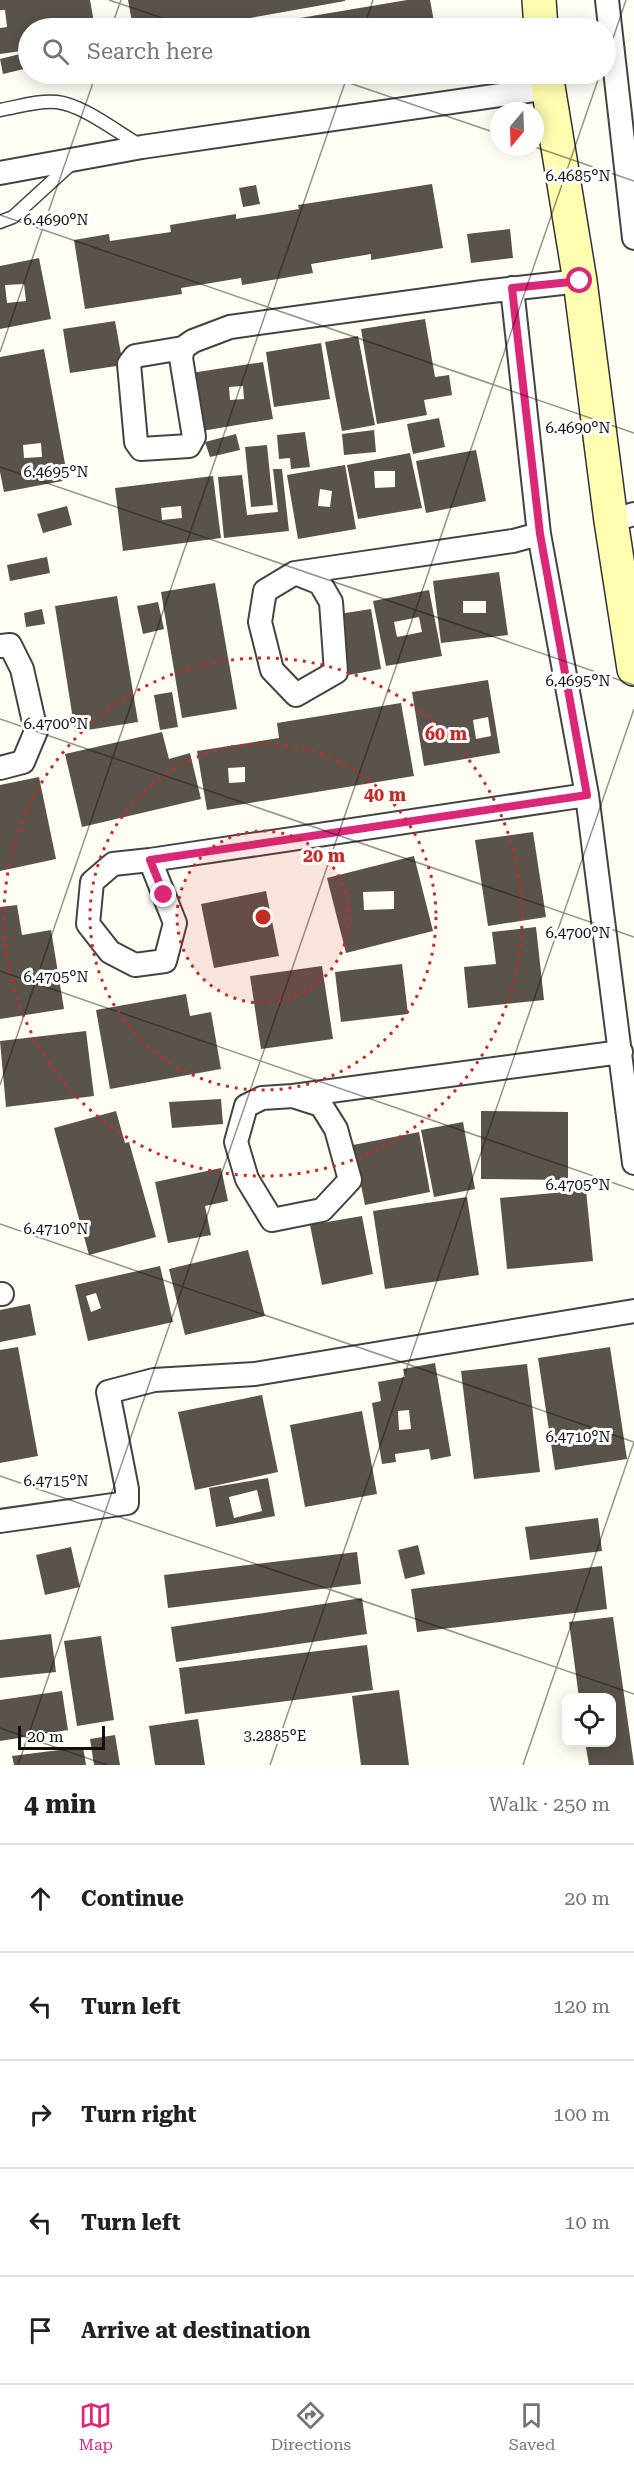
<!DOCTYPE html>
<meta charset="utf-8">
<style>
:root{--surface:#fff;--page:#f6f6f6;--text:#202124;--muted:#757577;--line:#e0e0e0;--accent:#db2777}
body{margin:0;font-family:"Roboto Serif",serif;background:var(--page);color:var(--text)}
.controls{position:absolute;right:18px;bottom:18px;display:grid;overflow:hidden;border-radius:12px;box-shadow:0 3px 15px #0003}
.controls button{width:54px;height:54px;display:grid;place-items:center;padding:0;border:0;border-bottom:2px solid var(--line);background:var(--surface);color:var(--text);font:30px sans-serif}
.compass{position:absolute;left:490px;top:102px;width:54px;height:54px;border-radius:50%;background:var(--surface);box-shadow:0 3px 15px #0003;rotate:199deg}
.scale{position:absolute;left:18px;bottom:15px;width:87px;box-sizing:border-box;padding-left:6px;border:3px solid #101010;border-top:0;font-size:16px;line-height:21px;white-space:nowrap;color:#101010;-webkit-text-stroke:4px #fff;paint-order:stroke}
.stop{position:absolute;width:18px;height:18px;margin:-14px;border:4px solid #db2777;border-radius:50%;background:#fff}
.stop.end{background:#db2777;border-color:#fff;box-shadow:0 2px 6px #0008}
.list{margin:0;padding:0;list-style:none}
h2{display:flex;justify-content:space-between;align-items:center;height:78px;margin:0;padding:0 24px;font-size:26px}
h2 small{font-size:20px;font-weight:400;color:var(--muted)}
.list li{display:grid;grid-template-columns:39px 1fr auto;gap:18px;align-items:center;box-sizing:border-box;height:108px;padding:0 24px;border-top:2px solid var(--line)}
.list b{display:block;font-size:22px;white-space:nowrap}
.list em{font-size:20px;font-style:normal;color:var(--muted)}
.icon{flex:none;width:33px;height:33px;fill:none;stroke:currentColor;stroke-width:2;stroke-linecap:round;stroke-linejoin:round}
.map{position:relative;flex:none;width:634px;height:1765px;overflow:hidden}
.search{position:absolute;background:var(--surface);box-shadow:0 3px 15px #0003;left:18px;right:18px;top:18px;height:66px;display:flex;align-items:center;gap:15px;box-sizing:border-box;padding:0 21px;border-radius:33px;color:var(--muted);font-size:22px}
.sheet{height:618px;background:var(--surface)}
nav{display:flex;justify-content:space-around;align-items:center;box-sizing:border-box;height:84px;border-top:2px solid var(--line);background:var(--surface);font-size:16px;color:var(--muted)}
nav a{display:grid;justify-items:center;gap:3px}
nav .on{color:var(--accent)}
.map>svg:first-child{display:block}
.building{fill:#59534c;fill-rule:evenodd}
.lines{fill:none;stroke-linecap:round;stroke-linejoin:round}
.lane-casing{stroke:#434343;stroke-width:15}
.street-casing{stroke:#434343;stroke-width:26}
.secondary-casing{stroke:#323232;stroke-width:36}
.lane{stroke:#fff;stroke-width:12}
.street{stroke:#fff;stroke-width:22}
.secondary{stroke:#fffdaf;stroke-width:33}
.route{stroke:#db2777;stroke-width:8}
.ticks{fill:none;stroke:#101010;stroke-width:1.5;stroke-opacity:0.45}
.ring{fill:none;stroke:#c42b25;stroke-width:3;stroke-dasharray:3 6}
.ticks-label{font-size:15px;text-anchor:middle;fill:#101010;stroke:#fff;stroke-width:6;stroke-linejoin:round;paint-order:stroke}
.centre{fill:#c42b25;stroke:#fff;stroke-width:3}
.ring-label{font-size:18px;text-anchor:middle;font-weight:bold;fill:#c42b25;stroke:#fff;stroke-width:6;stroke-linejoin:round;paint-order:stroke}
</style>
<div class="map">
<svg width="634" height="1765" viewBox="0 0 634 1765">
<rect width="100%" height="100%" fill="#fffef4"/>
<path class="building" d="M0,0H90L95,28H28V50L0,54V28L7,27L5,10H0Z
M128,0H345V1L194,28H133Z
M407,0H430L435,27L240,28Z
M28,52V68L3,74L0,59Z
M432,184L443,248L371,260V254L311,264L313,273L242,285L241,278L181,288L182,294L85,309L74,240L109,234L110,241L171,232L170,225L236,214V219L299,209L298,205Z
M256,185L260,204L243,207L239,188Z
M510,229L513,258L471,263L467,234Z
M39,258L51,319L0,329V266ZM24,284L26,301L7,303L5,285Z
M425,319L435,377L449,375L452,395L424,400L427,415L377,424L361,329Z
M115,321L123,365L70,373L63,329Z
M358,336L375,425L342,431L325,342Z
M321,343L330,399L274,407L266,352Z
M44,349L68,480L4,492L0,472V357ZM41,443L42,457L24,458L23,445Z
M263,362L273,419L202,431L191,373ZM243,386L244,399L230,400L229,387Z
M439,418L445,447L413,454L407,424Z
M374,430L376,452L344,455L342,434Z
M305,432L310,467L291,469L290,458L279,459L277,435Z
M236,434L240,450L210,457L205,442Z
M267,445L273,505L251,507L245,447Z
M476,450L486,501L426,513L416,461Z
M410,453L422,508L358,519L347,465ZM374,471H395V487L375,488Z
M345,465L356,529L298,539L287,475ZM320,489L332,491L330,507L318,506Z
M273,469H282L289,531L224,538L218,477L242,475L247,515L278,512Z
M213,476L221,538L123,551L115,488ZM181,506L182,518L162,520L161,508Z
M67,506L72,525L43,533L37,514Z
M47,557L50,573L10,581L7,565Z
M499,572L508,635L441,643L433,581ZM463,601H486V613H463Z
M215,583L237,709L182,718L161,592Z
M429,590L442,656L386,666L373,601ZM419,617L422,632L397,637L394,622Z
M117,596L138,722L75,732L55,606Z
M158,602L164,629L143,634L137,606Z
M42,609L45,624L26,627L24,613Z
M371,609L381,669L349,675L339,614Z
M488,680L500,753L424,766L412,692ZM488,717L491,736L476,739L473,720Z
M172,692L178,727L160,730L154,695Z
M401,703L414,776L207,810L197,751L279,738L277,723ZM245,767V782L229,783L228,768Z
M162,732L169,759L190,753L201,799L82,827L65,754Z
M39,777L56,859L0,871V785Z
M533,832L546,917L488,926L475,840Z
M414,856L433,931L346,953L327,878ZM394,891V909L364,910L363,892Z
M266,891L279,956L214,968L201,904Z
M17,905L22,935L51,930L64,1009L0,1019V907Z
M536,927L544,1000L468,1008L464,967L496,964L492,932Z
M402,964L408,1014L341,1022L335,972Z
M322,966L333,1039L261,1049L250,976Z
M186,994L190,1016L211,1012L221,1069L110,1089L96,1010Z
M86,1031L94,1096L6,1107L0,1041Z
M221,1099L223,1124L172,1128L169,1102Z
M116,1111L125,1143L129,1142L156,1237L89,1255L54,1128Z
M481,1111L568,1112V1180L481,1179Z
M463,1122L475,1189L434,1197L421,1130Z
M419,1132L430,1192L365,1205L353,1145Z
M221,1168L228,1201L205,1206L211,1235L168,1243L155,1182Z
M586,1190L593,1261L507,1269L500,1198Z
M467,1197L479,1275L385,1289L373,1211Z
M362,1216L373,1274L322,1285L310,1225Z
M248,1250L265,1316L185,1335L169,1269Z
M160,1266L173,1322L88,1341L75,1285ZM96,1293L101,1308L91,1312L86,1296Z
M30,1304L36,1335L0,1342V1310Z
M18,1347L38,1456L0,1463V1350Z
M610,1347L627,1459L555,1470L538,1358Z
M435,1363L451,1456L431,1460L429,1449L395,1454L396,1462L382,1464L372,1403L381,1401L378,1382L405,1377L403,1369ZM409,1410L411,1429L399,1430L398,1411Z
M527,1364L540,1472L474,1479L461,1371Z
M262,1395L278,1472L195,1490L178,1412Z
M362,1411L377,1494L305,1507L290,1425Z
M268,1478L275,1516L216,1527L209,1488ZM257,1490L262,1511L234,1518L229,1497Z
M598,1518L602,1551L530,1560L525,1527Z
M418,1545L425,1574L405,1579L398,1550Z
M71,1547L80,1587L45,1595L36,1555Z
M357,1552L361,1584L168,1608L164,1575Z
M602,1566L607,1609L417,1632L411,1589Z
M362,1598L367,1634L176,1662L171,1627Z
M613,1617L634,1765H589L585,1742H612V1698H579L569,1622Z
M51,1634L56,1672L0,1678V1640Z
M101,1636L114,1720L77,1726L64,1641Z
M367,1645L373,1690L185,1714L179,1668Z
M399,1690L409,1765H361L352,1696Z
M62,1691L68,1730L0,1741V1700Z
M198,1719L205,1765H155L149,1726Z
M115,1735L120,1765H94L90,1739Z
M83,1747L86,1765H14L12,1756Z"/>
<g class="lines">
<defs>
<path id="lane" d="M0,110C18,107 38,100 57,102C83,105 117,132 141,146
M0,222L13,217L71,164"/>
<path id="street" d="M607,0L634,238
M0,173L142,147L548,88
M512,288L539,534L587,795L634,1163
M183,348L181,358L194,437L189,446L141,449L136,442L129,364L135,356L183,348L193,341L230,327L483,292L580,281
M611,521L634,514
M295,573L320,583L331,602L336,672L296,695L272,670L260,622L265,591L295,573L513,541L539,534
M0,646L10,645L22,669L36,731L23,762L0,768
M150,860L175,923L165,961L135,965L110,952L88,924L92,882L113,864L150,860L587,795
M293,1096L321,1105L336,1129L350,1180L322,1210L272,1220L247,1179L236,1142L246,1106L262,1098L293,1096L621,1052
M0,1294H2
M0,1521L127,1503V1489L108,1392L154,1380L255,1374L634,1311"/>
<path id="secondary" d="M539,0L541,28
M546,74L580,281L611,521L634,669"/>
</defs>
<use href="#lane" class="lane-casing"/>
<use href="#street" class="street-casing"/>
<use href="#secondary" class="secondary-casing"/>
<use href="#lane" class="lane"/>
<use href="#street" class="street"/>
<use href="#secondary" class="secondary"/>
</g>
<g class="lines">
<path class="route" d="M164,895L150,860L587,795L540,534L512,288L580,281"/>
</g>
<path class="ticks" d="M109,0L192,28M111,28L121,0M364,28L373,0M606,59L626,0M323,74L499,134M535,147L634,181M0,215L634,433M0,352L96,74M0,467L634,685M0,719L634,937M0,971L634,1190M0,1085L348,74M0,1224L634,1442M0,1476L634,1694M0,1728L107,1765M18,1765L600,74M270,1765L634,709M523,1765L634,1442"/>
<circle cx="263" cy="917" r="86" fill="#c42b25" fill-opacity=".12"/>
<g class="ring">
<circle cx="263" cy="917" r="86"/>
<circle cx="263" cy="917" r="173"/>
<circle cx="263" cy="917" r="259"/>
</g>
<g class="ticks-label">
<text x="578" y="181">6.4685°N</text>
<text x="56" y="225">6.4690°N</text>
<text x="578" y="433">6.4690°N</text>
<text x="56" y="477">6.4695°N</text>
<text x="578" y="686">6.4695°N</text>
<text x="56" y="729">6.4700°N</text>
<text x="578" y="938">6.4700°N</text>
<text x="56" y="982">6.4705°N</text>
<text x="578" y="1190">6.4705°N</text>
<text x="56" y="1234">6.4710°N</text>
<text x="578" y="1442">6.4710°N</text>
<text x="56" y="1486">6.4715°N</text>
<text x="275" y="1741">3.2885°E</text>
</g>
<circle cx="263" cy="917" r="9" class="centre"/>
<g class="ring-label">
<text x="446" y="740">60 m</text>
<text x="385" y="801">40 m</text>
<text x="324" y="862">20 m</text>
</g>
</svg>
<div class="controls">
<button><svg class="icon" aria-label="locate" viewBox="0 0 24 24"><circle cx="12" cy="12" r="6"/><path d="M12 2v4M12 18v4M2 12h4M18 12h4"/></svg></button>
</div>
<svg class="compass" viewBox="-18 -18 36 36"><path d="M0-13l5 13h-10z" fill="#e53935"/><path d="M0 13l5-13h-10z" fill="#757577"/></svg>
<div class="scale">20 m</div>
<div class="stop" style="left:580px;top:281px"></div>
<div class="stop end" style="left:164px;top:895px"></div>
<div class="search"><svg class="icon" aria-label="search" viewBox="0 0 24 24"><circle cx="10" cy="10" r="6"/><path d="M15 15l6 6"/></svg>Search here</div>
</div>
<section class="sheet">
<h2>4 min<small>Walk · 250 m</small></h2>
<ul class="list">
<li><svg class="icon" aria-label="ahead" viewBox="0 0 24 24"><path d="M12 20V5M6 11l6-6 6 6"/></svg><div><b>Continue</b></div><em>20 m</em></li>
<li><svg class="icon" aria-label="left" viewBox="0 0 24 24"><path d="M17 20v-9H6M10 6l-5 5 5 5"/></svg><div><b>Turn left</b></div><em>120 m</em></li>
<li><svg class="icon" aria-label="right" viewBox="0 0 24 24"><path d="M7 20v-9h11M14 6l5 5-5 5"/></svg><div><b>Turn right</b></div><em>100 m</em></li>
<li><svg class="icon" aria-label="left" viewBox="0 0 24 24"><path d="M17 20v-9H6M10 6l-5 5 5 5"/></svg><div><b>Turn left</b></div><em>10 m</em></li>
<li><svg class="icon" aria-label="arrive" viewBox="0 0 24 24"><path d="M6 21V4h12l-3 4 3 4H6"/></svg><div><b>Arrive at destination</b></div></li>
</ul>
</section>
<nav>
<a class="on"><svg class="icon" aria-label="map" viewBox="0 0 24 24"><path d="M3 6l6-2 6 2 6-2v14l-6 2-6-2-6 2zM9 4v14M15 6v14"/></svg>Map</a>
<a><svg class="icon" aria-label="directions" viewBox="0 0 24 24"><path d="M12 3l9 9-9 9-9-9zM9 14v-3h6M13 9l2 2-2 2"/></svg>Directions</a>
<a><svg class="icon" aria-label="saved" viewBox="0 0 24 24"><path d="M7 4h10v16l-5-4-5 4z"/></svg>Saved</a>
</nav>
